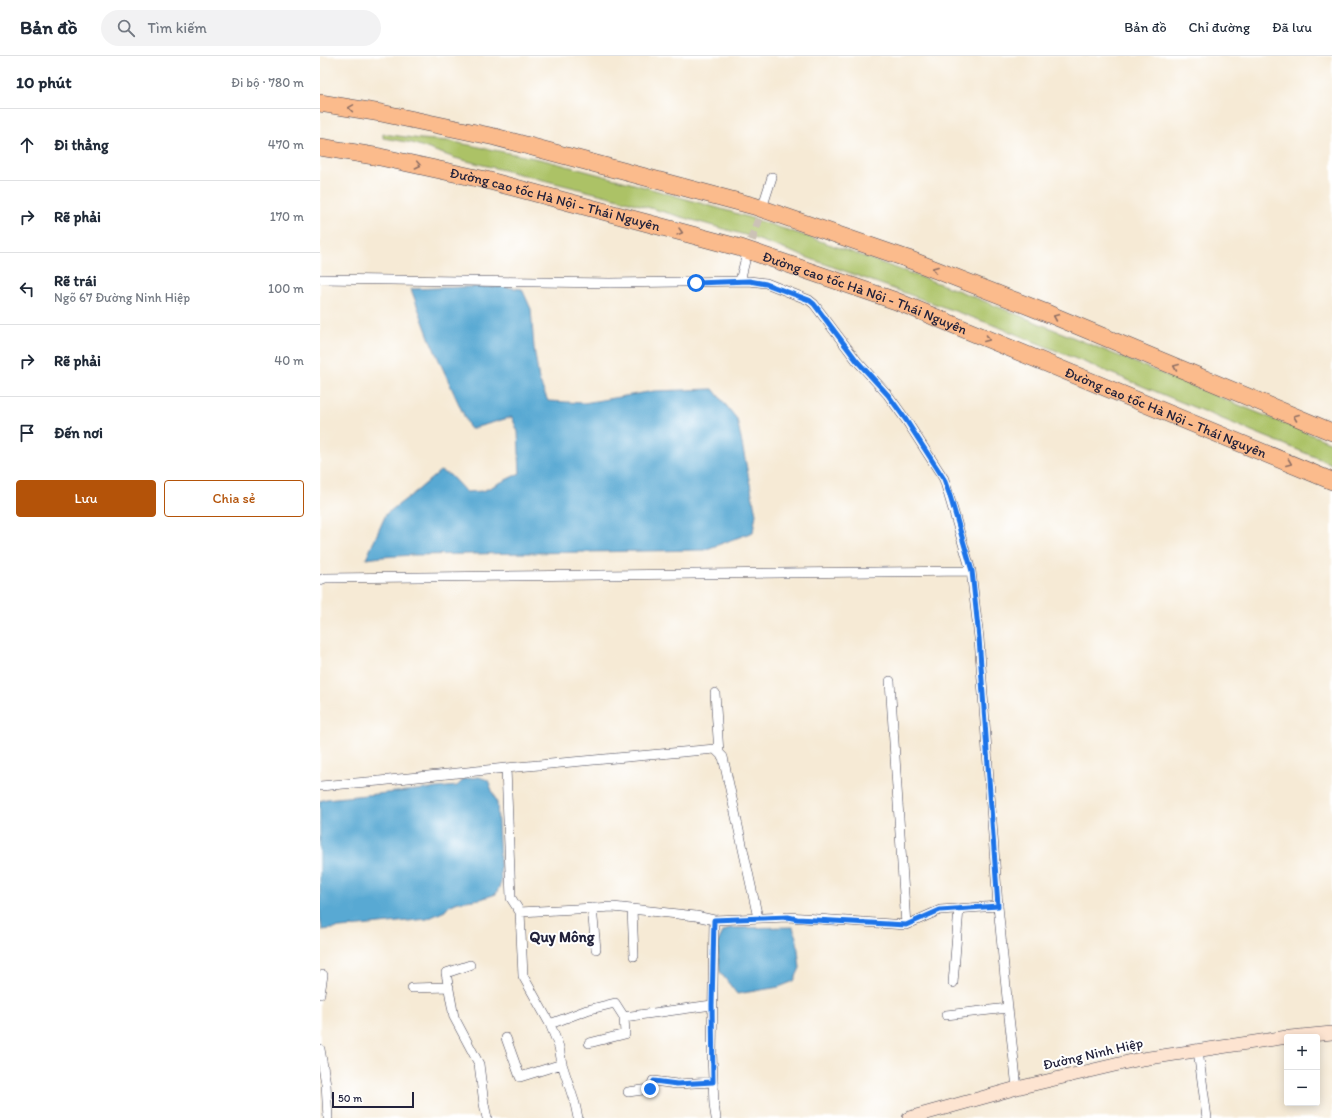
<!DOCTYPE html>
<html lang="vi">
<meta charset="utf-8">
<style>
:root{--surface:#fff;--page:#f2f2f3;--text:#1f2937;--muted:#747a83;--line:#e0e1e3;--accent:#b45309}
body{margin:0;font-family:Itim,sans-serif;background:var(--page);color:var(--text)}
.controls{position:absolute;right:12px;bottom:12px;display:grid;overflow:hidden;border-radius:4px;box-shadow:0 2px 10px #0003}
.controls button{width:36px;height:36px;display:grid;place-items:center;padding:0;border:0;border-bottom:1px solid var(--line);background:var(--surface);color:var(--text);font:20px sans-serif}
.scale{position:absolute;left:12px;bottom:10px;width:82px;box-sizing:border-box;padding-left:4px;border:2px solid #22223b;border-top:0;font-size:11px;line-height:14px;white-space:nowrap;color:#22223b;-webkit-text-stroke:3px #fff;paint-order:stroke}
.stop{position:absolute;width:12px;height:12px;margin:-9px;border:3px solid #1a73e8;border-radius:50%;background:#fff}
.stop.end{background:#1a73e8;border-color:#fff;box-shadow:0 1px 4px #0008}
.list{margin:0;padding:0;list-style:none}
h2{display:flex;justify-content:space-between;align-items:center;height:52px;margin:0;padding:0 16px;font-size:17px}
h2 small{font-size:13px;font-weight:400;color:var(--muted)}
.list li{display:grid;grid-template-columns:26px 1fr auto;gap:12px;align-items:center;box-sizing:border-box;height:72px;padding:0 16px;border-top:1px solid var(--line)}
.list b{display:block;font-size:15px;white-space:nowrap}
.list p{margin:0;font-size:13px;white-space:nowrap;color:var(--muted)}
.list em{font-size:13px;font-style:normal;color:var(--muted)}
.actions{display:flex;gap:8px;padding:12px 16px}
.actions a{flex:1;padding:9px 0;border:1px solid var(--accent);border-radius:4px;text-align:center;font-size:14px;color:var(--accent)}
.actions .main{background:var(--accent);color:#fff}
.icon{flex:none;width:22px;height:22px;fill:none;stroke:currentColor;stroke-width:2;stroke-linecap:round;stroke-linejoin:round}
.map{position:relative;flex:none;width:1012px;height:1062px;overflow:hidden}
header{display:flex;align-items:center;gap:24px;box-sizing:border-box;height:56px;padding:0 20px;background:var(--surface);border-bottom:1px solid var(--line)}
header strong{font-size:19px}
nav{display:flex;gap:22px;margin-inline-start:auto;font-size:14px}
.search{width:280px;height:36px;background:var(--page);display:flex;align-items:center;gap:10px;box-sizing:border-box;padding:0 14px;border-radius:22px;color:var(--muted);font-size:15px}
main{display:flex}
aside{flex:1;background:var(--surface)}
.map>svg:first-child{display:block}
.green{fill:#acc266;stroke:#677250}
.water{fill:#58a9d3;stroke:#3d6687}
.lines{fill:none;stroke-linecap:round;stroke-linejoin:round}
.minor-tunnel{stroke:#ccc2b6;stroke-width:9;stroke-dasharray:9 4.5;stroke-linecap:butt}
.minor-casing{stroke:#424052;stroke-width:10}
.secondary-casing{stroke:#424052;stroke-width:14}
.motorway-casing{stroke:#424052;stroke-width:18}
.minor{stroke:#fff;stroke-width:9}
.secondary{stroke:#fde4d1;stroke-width:13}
.motorway{stroke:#fbbb8c;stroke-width:17}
.oneway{stroke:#8e6e64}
.route{stroke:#1a73e8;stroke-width:5}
.labels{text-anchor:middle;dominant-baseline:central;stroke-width:4;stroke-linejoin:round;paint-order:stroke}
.street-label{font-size:14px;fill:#22223b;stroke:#fff}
.neighbourhood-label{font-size:15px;font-weight:bold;fill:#22223b;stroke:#fff}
</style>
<header>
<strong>Bản đồ</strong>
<div class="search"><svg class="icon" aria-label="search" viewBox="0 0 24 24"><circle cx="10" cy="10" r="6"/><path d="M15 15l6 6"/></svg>Tìm kiếm</div>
<nav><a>Bản đồ</a><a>Chỉ đường</a><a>Đã lưu</a></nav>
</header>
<main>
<aside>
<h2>10 phút<small>Đi bộ · 780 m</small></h2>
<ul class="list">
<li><svg class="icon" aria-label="ahead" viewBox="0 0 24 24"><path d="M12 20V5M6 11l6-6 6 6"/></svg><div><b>Đi thẳng</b></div><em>470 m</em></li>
<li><svg class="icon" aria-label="right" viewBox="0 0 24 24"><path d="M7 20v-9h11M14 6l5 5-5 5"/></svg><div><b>Rẽ phải</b></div><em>170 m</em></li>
<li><svg class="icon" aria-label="left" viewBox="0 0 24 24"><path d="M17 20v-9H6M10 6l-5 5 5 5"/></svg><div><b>Rẽ trái</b><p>Ngõ 67 Đường Ninh Hiệp</p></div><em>100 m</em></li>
<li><svg class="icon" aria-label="right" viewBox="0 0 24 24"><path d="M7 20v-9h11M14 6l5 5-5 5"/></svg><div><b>Rẽ phải</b></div><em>40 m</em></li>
<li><svg class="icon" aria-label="arrive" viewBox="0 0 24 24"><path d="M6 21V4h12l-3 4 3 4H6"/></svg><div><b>Đến nơi</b></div></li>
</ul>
<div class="actions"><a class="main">Lưu</a><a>Chia sẻ</a></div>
</aside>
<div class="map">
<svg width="1012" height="1062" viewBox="0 0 1012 1062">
<rect width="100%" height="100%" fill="#fff"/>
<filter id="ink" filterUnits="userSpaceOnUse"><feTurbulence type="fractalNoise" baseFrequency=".025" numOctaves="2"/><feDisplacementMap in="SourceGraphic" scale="8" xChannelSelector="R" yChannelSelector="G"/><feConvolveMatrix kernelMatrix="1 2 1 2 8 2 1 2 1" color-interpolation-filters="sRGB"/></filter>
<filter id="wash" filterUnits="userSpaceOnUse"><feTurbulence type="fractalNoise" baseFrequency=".012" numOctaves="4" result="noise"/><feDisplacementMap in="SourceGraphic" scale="16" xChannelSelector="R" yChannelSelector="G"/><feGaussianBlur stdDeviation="0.9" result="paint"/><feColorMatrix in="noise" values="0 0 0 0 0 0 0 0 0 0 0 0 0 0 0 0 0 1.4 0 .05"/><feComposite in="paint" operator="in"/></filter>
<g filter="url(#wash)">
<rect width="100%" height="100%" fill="#f6ead5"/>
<path class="green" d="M63,78L101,83L129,85L224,104L314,128L415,157L489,181L637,234L1012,387V408L676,270L425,179L295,142L135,102L92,87L63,82Z"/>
<path class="water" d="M142,231H186L202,233L211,253L214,292L219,324L228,345L264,347L334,335L393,333L417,363L436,458L433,476L384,494L93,499L62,501L46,503L66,458L98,434L120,415L130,419L146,436L163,435L200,417L198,376L192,361L150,373L110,284L91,233Z
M159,721L168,724L177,747L181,827L176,838L161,843L138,846L129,850L125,855L107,863L2,874L0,860V745L6,743L137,730L144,723Z
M473,871L477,885L480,912L474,925L459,931L417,938L400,916L397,888L403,876L410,872Z"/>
</g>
<g filter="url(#ink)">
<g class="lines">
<path class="minor-tunnel" d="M427,197L443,151"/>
<defs>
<path id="minor" d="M444,146L452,121
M0,223L290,227L429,225L446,227L489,244L494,248L537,305L568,339L586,364L624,423L651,515L659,582L678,850L688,952L697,1032
M420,225L426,201
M0,524L5,522L651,515
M570,625L586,869
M395,637L399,697
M186,712L191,842L200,856L203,920L230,968L239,991L242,1008L255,1048L258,1062
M0,730L59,725L186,712L395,693L403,701L438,862
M272,852L276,893
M312,853L314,900
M200,856L293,851L376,860L394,864L468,861L586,869L620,854L678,850
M394,864L392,998L394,1049L396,1062
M150,909L126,917L134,961L159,1008L164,1048L167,1062
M633,927L639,853
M92,932L129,931
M0,938L3,919
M626,959L688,952
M230,968L267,954L295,947L304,961L392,949
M186,982L200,1021L242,1008
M269,987L305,978L304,961
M0,993L6,1028L8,1062
M878,995L887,1062
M308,1036L330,1033L333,1025L357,1028L393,1026"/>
<path id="secondary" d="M970,981L1012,977
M589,1062L697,1032L816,1004L967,981"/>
<g id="motorway">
<path d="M0,47L61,57L175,81L434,150L588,203L729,258L1012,376"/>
<path id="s1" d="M0,91L60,101L166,124L421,192L576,245L1012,425"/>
</g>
</defs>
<use href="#minor" class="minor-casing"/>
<use href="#secondary" class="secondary-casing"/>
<use href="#motorway" class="motorway-casing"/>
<use href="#minor" class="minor"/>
<use href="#secondary" class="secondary"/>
<use href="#motorway" class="motorway"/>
</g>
<defs><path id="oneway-chevron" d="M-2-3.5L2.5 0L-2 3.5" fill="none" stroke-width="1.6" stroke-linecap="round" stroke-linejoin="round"/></defs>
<g class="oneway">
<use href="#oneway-chevron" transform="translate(31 52) rotate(-171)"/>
<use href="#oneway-chevron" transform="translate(98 109) rotate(12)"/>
<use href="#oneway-chevron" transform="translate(360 176) rotate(15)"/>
<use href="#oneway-chevron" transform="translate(615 213) rotate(-159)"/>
<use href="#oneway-chevron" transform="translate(736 261) rotate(-157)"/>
<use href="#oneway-chevron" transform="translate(667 283) rotate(22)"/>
<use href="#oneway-chevron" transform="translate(856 311) rotate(-157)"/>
<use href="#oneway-chevron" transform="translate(976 361) rotate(-158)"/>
<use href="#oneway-chevron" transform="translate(969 407) rotate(22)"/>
</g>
</g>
<g class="lines" filter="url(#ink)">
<path class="route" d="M330,1033L334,1025L357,1028L393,1026L392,949L394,864L468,861L477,863L586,869L620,854L678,850L659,582L652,515L630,440L624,423L586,364L568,339L537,305L494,248L489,244L446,228L429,225L376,227"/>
</g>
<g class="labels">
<g class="street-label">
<text stroke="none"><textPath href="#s1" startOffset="241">Đường cao tốc Hà Nội - Thái Nguyên</textPath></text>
<text stroke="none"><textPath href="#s1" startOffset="565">Đường cao tốc Hà Nội - Thái Nguyên</textPath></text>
<text stroke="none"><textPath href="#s1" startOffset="889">Đường cao tốc Hà Nội - Thái Nguyên</textPath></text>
<text transform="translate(773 998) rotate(-13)">Đường Ninh Hiệp</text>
</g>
<g class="neighbourhood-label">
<text x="242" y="881">Quy Mông</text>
</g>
</g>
</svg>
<div class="controls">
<button>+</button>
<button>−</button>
</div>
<div class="scale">50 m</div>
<div class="stop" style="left:376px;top:227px"></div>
<div class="stop end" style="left:330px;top:1033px"></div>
</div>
</main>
